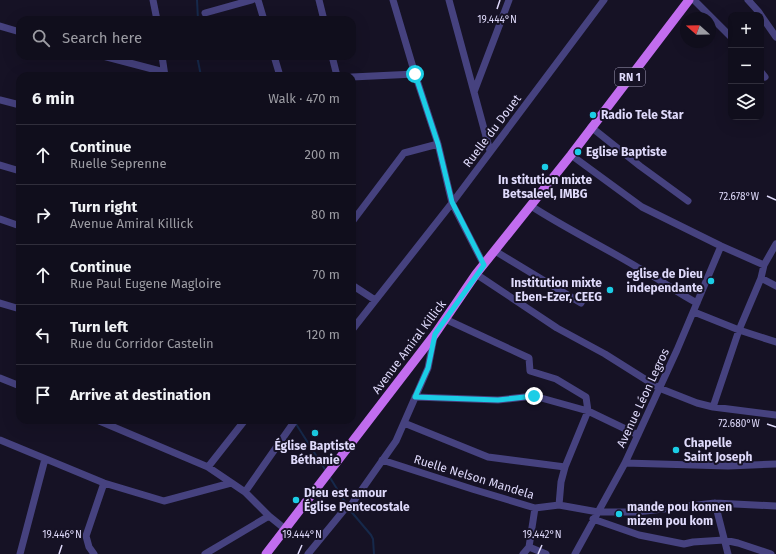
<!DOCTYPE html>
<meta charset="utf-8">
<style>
:root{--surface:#100e1c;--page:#191725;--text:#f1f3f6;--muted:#9c9ca3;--line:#302e3b}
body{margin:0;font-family:"Fira Sans",sans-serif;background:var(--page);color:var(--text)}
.controls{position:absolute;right:12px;top:12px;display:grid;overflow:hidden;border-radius:8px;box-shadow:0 4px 16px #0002}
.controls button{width:36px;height:36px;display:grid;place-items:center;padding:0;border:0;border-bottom:1px solid var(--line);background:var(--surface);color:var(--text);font:20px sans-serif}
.compass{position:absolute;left:680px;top:12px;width:36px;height:36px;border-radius:50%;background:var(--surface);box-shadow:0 4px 16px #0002;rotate:290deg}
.stop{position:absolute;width:12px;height:12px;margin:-9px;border:3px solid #1bcde6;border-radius:50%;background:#fff}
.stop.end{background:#1bcde6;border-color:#fff;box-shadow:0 1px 4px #0008}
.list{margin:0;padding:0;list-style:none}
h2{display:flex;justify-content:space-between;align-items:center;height:52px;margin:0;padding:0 16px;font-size:17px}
h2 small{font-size:13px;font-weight:400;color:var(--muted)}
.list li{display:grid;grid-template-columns:26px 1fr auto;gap:12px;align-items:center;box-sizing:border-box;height:60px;padding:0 16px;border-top:1px solid var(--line)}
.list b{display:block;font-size:15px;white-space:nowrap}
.list p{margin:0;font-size:13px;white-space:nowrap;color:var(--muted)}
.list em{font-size:13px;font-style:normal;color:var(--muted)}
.icon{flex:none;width:22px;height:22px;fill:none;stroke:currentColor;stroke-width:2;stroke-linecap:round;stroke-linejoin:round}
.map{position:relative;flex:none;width:776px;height:554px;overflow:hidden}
.search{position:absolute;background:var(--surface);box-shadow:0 4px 16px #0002;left:16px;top:16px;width:340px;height:44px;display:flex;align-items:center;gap:10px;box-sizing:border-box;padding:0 14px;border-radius:12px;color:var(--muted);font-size:15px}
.panel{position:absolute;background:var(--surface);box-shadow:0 4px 16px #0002;left:16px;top:72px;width:340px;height:352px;border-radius:12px}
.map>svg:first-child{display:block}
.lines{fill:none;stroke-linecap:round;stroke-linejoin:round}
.stream{stroke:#16294b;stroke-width:2}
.minor{stroke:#46427f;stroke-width:7}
.major{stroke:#c26def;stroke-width:9}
.route{stroke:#1bcde6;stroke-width:5}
.ticks{fill:none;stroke:#dfdafb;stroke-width:1.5}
.poi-dot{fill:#1bcde6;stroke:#161225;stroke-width:1.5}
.labels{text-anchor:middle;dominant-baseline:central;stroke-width:4;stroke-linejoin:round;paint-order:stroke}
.shield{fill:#161225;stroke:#a39ebb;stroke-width:1}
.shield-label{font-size:11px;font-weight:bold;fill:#dfdafb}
.poi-label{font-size:12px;font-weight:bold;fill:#dfdafb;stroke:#161225;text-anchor:start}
.street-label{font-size:12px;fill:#dfdafb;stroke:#161225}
.ticks-label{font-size:10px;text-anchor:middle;fill:#dfdafb;stroke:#161225;stroke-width:4;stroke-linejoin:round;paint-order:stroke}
</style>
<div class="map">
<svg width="776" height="554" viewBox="0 0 776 554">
<rect width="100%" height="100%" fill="#161225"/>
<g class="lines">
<path class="stream" d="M197,0L198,20
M197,56L201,76
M296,424L326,471
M329,476L347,505
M349,509L371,535L373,539L374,554"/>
<path class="minor" d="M153,0L157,20
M258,0L264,20
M319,0L324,20
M393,0L415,74L438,144L452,203L484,265
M449,0L490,151
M694,0L731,37
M748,0L758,11L776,37
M205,13L252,0
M0,26L20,32
M103,56L164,72
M162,56L165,76
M274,56L280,76
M332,56L337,76
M761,72L765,77
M352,77L415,74
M474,92L509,0
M0,100L20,105
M591,127L640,166L688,201
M571,155L642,207L721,246L764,265L761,278L739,330L713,407
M0,165L20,171
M531,206C565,228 602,246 637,267C658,278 676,292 697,303
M0,219L20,226
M352,222L404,153L438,144
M495,251L581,303
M764,265L776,244
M476,274L557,328L605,354L659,388L697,403L713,407L776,415
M761,278L776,286
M352,285L375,300
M0,303L20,309
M694,312L739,330L776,342
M445,319L529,358L530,371L556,379L586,397L588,411L565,467L561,482L559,505
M352,330L452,203L604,0
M0,378L20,386
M415,397L498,400L534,396L588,411L638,435
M97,420L208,467L245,492L269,516L285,529
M404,423L488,457L565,467
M0,440L104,483L164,501L231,483
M382,460L472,489L535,508L559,505L598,512H637L715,503L776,506
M625,463L728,466L776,464
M208,467L245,420
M245,492L294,422V420
M715,503L728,554
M593,519L639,535L684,544L693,542L724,540L738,543L771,554
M529,547L546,554
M20,554L45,459
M94,554L89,547L86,536L104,483
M205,554L269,516
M308,554L344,510L351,505L396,441L428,368L434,337
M523,554L529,547L535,508
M575,554L625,463L677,350L721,246"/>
<path class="major" d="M266,554L435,334L476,274L571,155L689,0"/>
</g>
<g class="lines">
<path class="route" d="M415,74L438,144L452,202L484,265L435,334L428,368L415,397L498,400L534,396"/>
</g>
<path class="ticks" d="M497,9L500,0M767,196L776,200M767,424L776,427M59,554L62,545M298,554L302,545M538,554L542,545"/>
<g class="poi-dot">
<circle cx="593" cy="115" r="4"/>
<circle cx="578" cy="152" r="4"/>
<circle cx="545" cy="167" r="4"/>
<circle cx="711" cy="281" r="4"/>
<circle cx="610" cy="290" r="4"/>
<circle cx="315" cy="433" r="4"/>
<circle cx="676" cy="450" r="4"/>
<circle cx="296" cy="500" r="4"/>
<circle cx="619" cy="514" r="4"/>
</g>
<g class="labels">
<rect class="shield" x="615" y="68" width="30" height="18" rx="3"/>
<g class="shield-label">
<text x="630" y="77">RN 1</text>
</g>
<g class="poi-label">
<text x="601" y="115">Radio Tele Star</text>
<text x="586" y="152">Eglise Baptiste</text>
<text x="545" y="180" text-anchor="middle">In stitution mixte<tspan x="545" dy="14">Betsaleel, IMBG</tspan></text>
<text x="703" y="274" text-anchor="end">eglise de Dieu<tspan x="703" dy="14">independante</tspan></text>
<text x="602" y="283" text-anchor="end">Institution mixte<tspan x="602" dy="14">Eben-Ezer, CEEG</tspan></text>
<text x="684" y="443">Chapelle<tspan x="684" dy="14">Saint Joseph</tspan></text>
<text x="315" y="446" text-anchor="middle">Église Baptiste<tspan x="315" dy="14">Béthanie</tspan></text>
<text x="304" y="493">Dieu est amour<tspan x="304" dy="14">Église Pentecostale</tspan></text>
<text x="627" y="507">mande pou konnen<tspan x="627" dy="14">mizem pou kom</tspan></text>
</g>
<g class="street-label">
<text transform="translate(492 131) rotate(-53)">Ruelle du Douet</text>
<text transform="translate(409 347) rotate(-53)">Avenue Amiral Killick</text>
<text transform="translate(643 398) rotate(-65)">Avenue Léon Legros</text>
<text transform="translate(474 477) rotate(17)">Ruelle Nelson Mandela</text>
</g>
</g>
<g class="ticks-label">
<text x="497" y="23">19.444°N</text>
<text x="739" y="200">72.678°W</text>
<text x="739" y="427">72.680°W</text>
<text x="62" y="538">19.446°N</text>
<text x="302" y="538">19.444°N</text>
<text x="542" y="538">19.442°N</text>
</g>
</svg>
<div class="controls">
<button>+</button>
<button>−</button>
<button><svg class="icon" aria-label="layers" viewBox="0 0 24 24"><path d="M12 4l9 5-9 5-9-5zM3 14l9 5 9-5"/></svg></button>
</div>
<svg class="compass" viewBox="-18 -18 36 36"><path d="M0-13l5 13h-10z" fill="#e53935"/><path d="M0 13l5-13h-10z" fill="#9c9ca3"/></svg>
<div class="stop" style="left:415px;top:74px"></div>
<div class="stop end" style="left:534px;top:396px"></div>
<div class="search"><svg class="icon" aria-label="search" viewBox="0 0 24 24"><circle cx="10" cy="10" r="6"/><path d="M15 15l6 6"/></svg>Search here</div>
<section class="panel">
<h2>6 min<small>Walk · 470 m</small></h2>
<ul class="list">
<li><svg class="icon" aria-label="ahead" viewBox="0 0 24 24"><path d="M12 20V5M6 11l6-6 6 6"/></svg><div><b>Continue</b><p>Ruelle Seprenne</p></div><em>200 m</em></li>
<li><svg class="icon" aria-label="right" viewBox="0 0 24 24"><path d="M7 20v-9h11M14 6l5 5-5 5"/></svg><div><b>Turn right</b><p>Avenue Amiral Killick</p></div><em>80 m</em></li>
<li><svg class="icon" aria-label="ahead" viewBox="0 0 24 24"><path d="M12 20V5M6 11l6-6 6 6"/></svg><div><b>Continue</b><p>Rue Paul Eugene Magloire</p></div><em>70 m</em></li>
<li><svg class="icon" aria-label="left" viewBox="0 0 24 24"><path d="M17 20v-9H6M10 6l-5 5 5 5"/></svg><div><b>Turn left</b><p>Rue du Corridor Castelin</p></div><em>120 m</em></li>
<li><svg class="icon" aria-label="arrive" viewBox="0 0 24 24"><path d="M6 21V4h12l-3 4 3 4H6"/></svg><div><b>Arrive at destination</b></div></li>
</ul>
</section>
</div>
